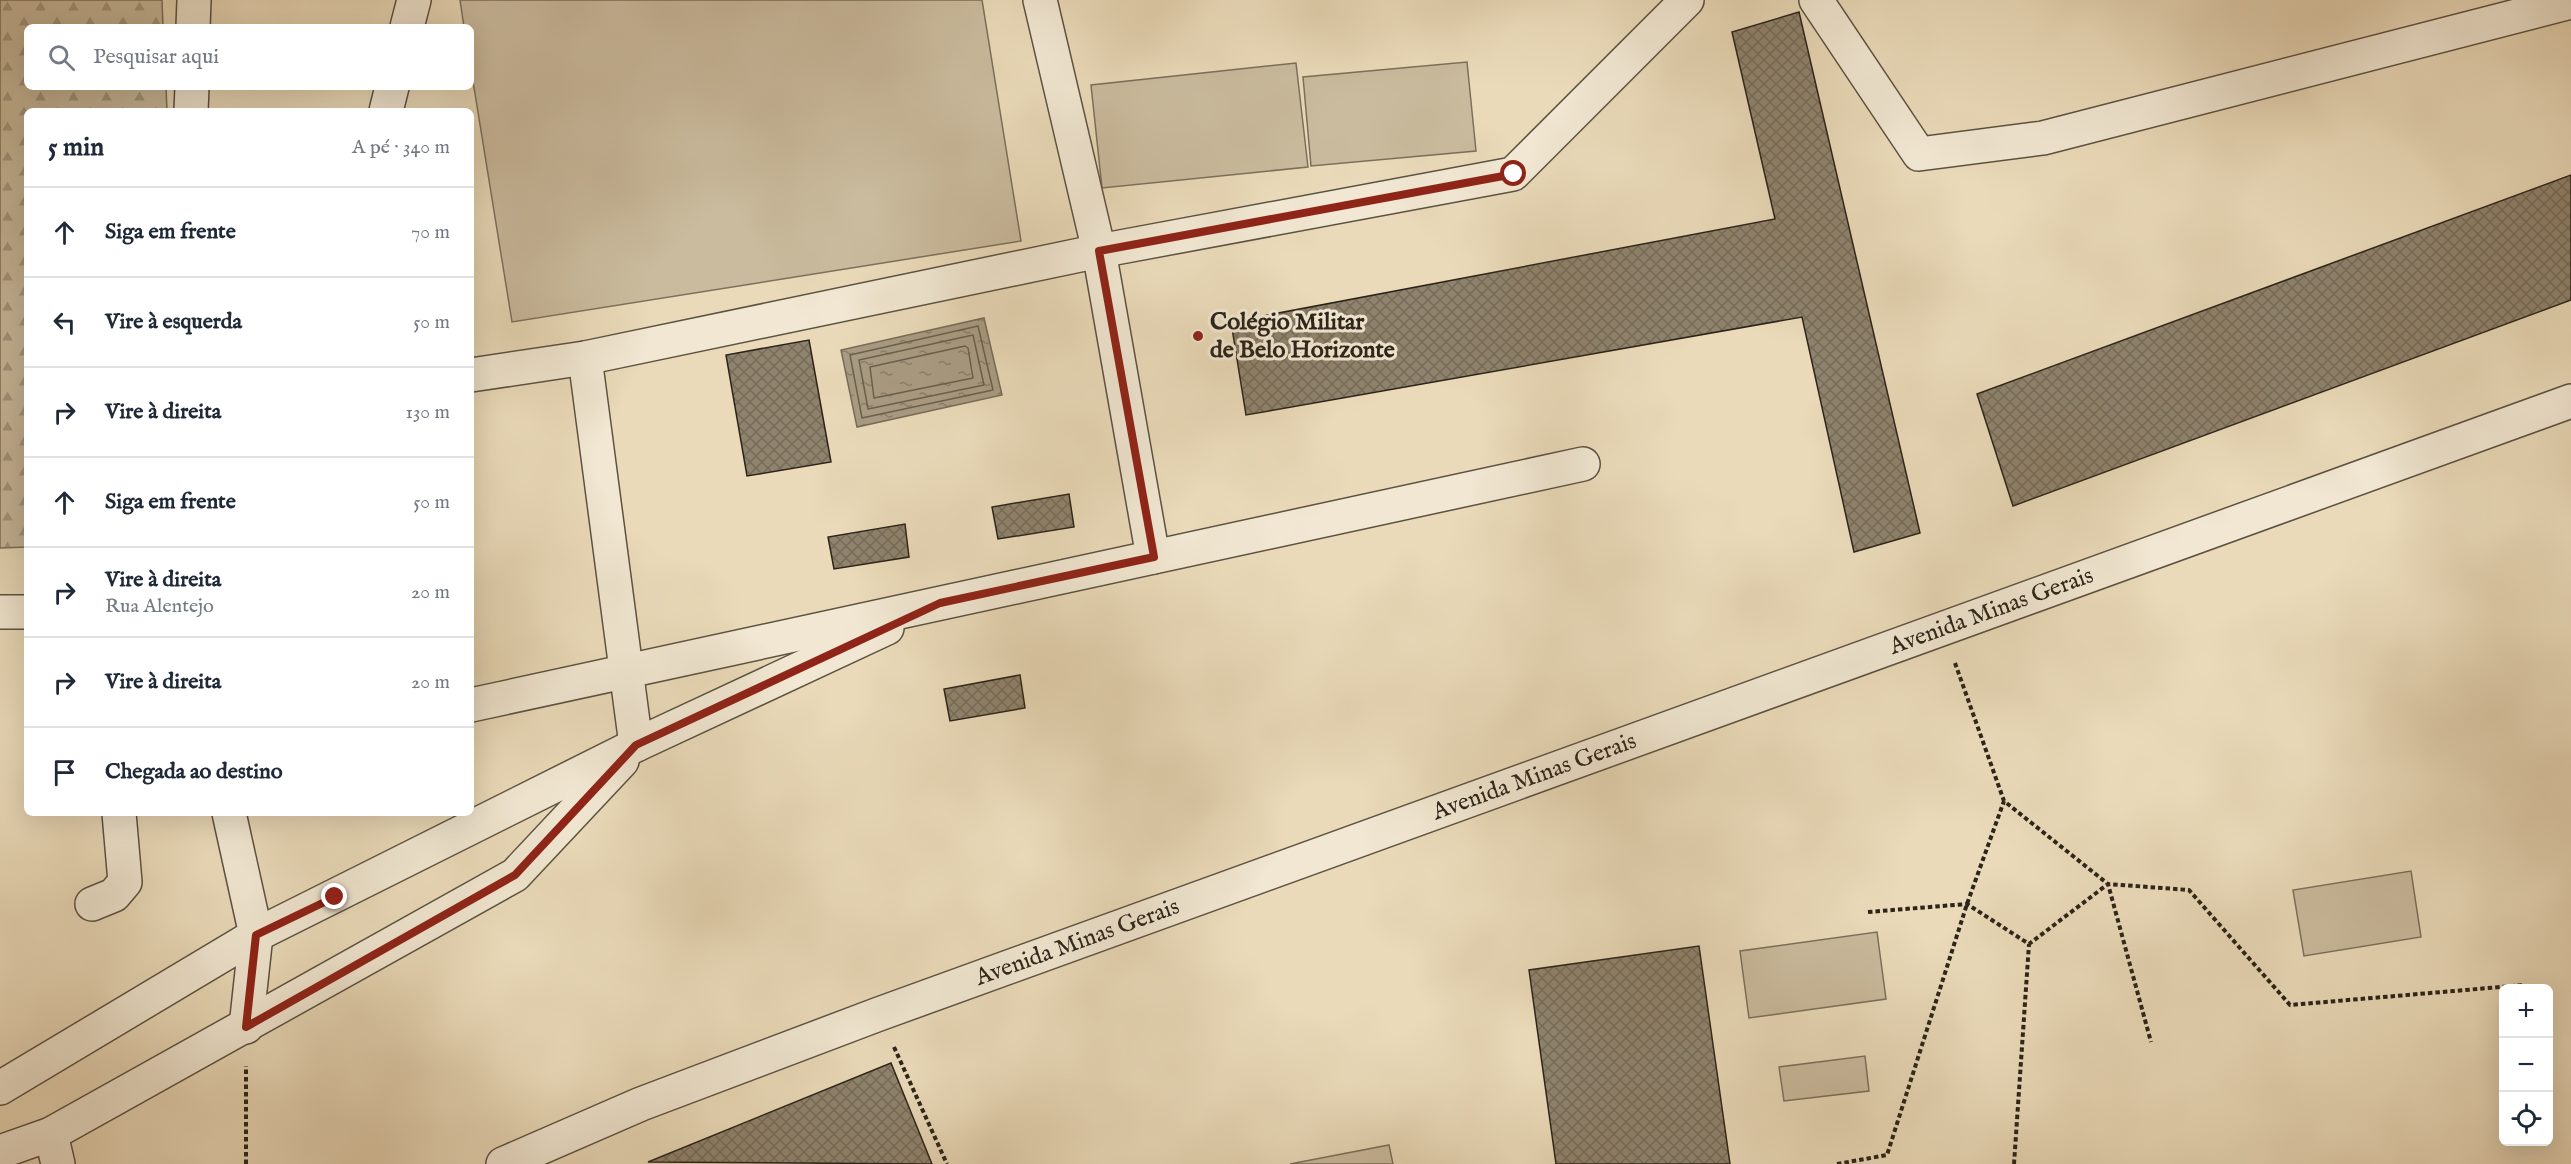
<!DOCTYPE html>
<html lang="pt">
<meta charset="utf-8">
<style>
:root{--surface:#fff;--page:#f6f6f7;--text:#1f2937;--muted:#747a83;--line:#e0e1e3}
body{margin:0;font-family:"IM FELL English",serif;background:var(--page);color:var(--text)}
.controls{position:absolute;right:18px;bottom:18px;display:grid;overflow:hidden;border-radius:9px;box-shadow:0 6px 24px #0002}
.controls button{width:54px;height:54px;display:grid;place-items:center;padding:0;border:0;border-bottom:2px solid var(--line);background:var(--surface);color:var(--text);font:30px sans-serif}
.stop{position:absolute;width:18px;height:18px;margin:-14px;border:4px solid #8f2418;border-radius:50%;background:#fff}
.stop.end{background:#8f2418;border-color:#fff;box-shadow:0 2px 6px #0008}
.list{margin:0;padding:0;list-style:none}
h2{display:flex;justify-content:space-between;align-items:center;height:78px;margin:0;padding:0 24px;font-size:26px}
h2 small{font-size:20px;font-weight:400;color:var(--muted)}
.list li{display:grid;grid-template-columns:39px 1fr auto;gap:18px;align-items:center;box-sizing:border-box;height:90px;padding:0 24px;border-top:2px solid var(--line)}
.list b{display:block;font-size:22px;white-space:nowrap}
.list p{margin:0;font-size:20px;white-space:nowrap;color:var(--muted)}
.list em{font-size:20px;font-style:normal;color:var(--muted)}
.icon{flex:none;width:33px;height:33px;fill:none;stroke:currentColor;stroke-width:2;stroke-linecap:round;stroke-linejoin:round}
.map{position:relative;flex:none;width:2571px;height:1164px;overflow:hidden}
.search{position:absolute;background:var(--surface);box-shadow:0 6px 24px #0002;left:24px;top:24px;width:450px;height:66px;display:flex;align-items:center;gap:15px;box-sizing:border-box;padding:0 21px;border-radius:9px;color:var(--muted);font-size:22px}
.panel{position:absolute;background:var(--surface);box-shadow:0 6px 24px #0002;left:24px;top:108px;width:450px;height:708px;border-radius:9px}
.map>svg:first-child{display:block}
.forest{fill:url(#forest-firs);stroke:#7b705c;stroke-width:1.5}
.pitch{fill:#cabb9e;stroke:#7b705c;stroke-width:1.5}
.water{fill:url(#water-ripples);stroke:#776c59;stroke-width:1.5}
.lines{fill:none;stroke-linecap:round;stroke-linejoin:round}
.shore{stroke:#6a604e;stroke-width:1.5}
.building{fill:url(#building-cross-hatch);stroke:#2c241a;stroke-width:1.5}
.minor-casing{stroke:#5c5242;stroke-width:36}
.path{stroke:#2c241a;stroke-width:4;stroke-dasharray:4.5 3;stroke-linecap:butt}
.minor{stroke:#f1e7d2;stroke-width:33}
.route{stroke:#8f2418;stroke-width:8}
.poi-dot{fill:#8f2418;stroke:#f1e7d2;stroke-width:2}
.labels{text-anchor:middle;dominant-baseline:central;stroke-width:6;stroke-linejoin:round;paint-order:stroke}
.poi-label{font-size:24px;font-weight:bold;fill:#2c241a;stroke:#f1e7d2;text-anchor:start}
.street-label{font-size:24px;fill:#2c241a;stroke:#f1e7d2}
</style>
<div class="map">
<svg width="2571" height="1164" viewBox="0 0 2571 1164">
<defs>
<pattern id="forest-firs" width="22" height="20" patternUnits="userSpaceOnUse" patternTransform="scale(1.5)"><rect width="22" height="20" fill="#cabb9e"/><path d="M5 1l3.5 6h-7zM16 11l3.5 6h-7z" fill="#a49880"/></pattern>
<pattern id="water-ripples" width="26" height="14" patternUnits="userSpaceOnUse" patternTransform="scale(1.5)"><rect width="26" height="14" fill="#a99c83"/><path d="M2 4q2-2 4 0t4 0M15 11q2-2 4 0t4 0" fill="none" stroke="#8a7f6a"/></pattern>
<pattern id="building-cross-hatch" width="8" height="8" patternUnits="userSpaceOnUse" patternTransform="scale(1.5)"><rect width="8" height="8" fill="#8f836d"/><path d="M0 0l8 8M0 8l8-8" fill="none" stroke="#756b59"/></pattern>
</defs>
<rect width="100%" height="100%" fill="#eadab9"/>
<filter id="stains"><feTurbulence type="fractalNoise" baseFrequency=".00333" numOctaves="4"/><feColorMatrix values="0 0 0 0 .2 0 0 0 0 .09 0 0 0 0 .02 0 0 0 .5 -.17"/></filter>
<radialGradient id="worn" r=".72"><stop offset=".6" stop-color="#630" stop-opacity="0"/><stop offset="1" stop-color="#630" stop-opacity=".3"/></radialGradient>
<path class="forest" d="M0,0H162L163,27H27V87H166L167,111H27V547L0,548Z"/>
<path class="pitch" d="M460,0H982L1021,241L512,322L471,69V27H464Z
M1467,62L1476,151L1311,166L1303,77Z
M1296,63L1308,167L1102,188L1091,85Z
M2411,871L2421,937L2304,956L2293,890Z
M1877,932L1886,999L1749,1018L1740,951Z
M1865,1056L1869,1091L1784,1101L1779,1067Z
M1389,1145L1393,1164H1290Z"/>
<path class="water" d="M984,318L1002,395L857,427L841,350Z"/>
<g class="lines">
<path class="shore" d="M978,326L993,390L862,418L850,355Z
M973,335L984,385L868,409L859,360Z
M965,346L968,348L973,378L874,398L870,367Z"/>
</g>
<path class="building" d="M1799,12L1920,533L1854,552L1802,317L1246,415L1231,322L1775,219L1732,32Z
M2571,175V300L2013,506L1977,394Z
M809,340L831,462L747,476L726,355Z
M1069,494L1074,527L998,539L992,507Z
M905,524L909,557L834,569L828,537Z
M1020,675L1025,708L950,721L944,689Z
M1699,946L1730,1164H1556L1529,970Z
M891,1063L932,1164L648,1162Z"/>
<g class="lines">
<defs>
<g id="minor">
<path d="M1040,0L1099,251L1153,557"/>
<path d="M1816,0L1919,154L2043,138L2571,2"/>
<path d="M193,27L194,0"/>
<path d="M407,27L414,0"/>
<path d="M191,111L192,87"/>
<path d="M386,111L392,87"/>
<path d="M585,358L636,745"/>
<path d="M471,375L585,358L1099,251L1513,174L1687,0"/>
<path d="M0,612H27"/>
<path d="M471,705L1583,464"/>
<path d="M229,813L256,935L246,1027"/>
<path d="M92,904L114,895L125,882L119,813"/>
<path d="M0,1088L256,935L636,745L887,628"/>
<path d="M51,1134L58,1164"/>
<path d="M0,1152L51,1134L515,875L622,761"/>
<path id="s1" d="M503,1164L641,1104L879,1014L2571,401"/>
</g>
</defs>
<use href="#minor" class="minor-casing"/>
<path class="path" d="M1955,663L2004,801L2108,884L2151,1042
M1868,912L1967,904L2029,944L2108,884L2189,890L2290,1005L2524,985
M894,1047L947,1164
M246,1164V1066
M1837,1164L1887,1155L1967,904L2004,801
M2014,1164L2029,944"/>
<use href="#minor" class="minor"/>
</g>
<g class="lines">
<path class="route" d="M335,897L256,935L246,1027L515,875L636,745L940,603L1154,557L1099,251L1514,174"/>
</g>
<circle class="poi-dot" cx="1198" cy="336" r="6"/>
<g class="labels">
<g class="poi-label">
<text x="1210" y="322">Colégio Militar<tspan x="1210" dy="28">de Belo Horizonte</tspan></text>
</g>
<g class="street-label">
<text stroke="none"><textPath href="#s1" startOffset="1588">Avenida Minas Gerais</textPath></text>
<text stroke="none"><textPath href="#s1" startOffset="1102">Avenida Minas Gerais</textPath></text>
<text stroke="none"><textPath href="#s1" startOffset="616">Avenida Minas Gerais</textPath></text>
</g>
</g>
<rect width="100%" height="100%" filter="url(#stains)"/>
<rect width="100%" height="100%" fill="url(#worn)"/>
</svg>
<div class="controls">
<button>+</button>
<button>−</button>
<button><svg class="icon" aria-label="locate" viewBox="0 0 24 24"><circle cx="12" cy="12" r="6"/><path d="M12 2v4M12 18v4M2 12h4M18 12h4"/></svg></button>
</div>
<div class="stop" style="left:1514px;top:174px"></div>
<div class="stop end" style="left:335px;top:897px"></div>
<div class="search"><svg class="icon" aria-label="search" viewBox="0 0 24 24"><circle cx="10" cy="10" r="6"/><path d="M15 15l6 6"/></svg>Pesquisar aqui</div>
<section class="panel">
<h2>5 min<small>A pé · 340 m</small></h2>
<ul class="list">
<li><svg class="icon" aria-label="ahead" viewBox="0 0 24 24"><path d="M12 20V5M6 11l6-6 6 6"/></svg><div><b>Siga em frente</b></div><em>70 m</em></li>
<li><svg class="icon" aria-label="left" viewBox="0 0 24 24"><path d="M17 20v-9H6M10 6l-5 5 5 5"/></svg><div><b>Vire à esquerda</b></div><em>50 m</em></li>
<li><svg class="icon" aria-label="right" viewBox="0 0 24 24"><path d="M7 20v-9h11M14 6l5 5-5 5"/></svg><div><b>Vire à direita</b></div><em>130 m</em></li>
<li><svg class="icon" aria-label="ahead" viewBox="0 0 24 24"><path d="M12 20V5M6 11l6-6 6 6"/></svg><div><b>Siga em frente</b></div><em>50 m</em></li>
<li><svg class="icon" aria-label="right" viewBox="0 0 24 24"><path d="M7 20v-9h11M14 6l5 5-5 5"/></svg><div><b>Vire à direita</b><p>Rua Alentejo</p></div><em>20 m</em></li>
<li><svg class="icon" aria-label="right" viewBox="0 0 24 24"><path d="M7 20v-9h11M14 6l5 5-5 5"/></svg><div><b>Vire à direita</b></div><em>20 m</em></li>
<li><svg class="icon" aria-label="arrive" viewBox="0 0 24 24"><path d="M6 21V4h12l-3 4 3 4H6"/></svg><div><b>Chegada ao destino</b></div></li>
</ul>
</section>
</div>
